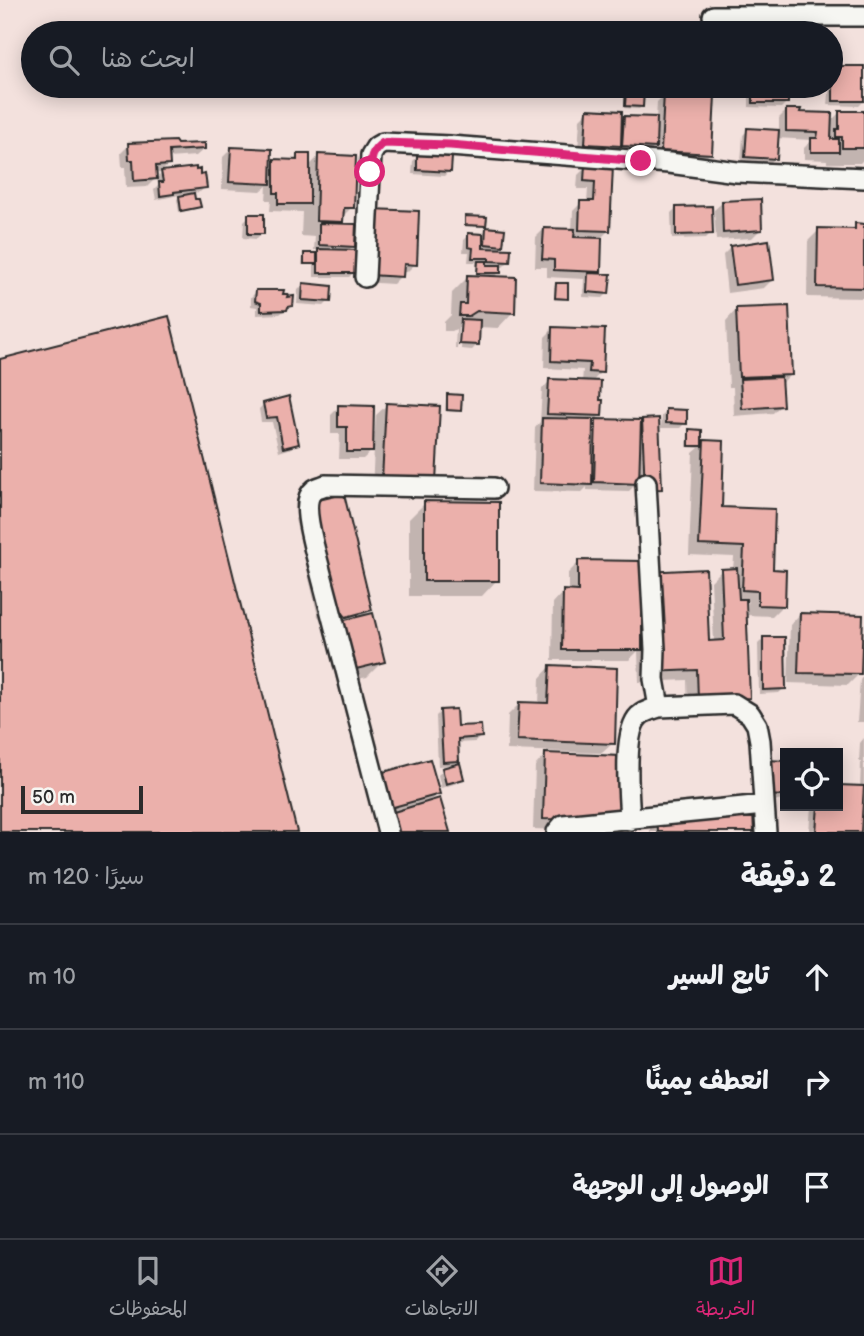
<!DOCTYPE html>
<html lang="ar">
<meta charset="utf-8">
<style>
:root{--surface:#171b24;--page:#20242c;--text:#f1f3f6;--muted:#9ea1a6;--line:#363941;--accent:#db2777}
body{margin:0;font-family:"Balsamiq Sans","Playpen Sans Arabic",sans-serif;background:var(--page);color:var(--text);direction:rtl}
.controls{position:absolute;right:21px;bottom:21px;display:grid;overflow:hidden;border-radius:0px;box-shadow:0 4px 18px #0003}
.controls button{width:63px;height:63px;display:grid;place-items:center;padding:0;border:0;border-bottom:2px solid var(--line);background:var(--surface);color:var(--text);font:35px sans-serif}
.scale{position:absolute;left:21px;bottom:18px;width:122px;box-sizing:border-box;padding-left:7px;border:4px solid #2b2b2b;border-top:0;font-size:19px;line-height:24px;white-space:nowrap;color:#2b2b2b;-webkit-text-stroke:5px #f6f6f2;paint-order:stroke}
.stop{position:absolute;width:21px;height:21px;margin:-16px;border:5px solid #db2777;border-radius:50%;background:#fff}
.stop.end{background:#db2777;border-color:#fff;box-shadow:0 2px 7px #0008}
.list{margin:0;padding:0;list-style:none}
h2{display:flex;justify-content:space-between;align-items:center;height:91px;margin:0;padding:0 28px;font-size:30px}
h2 small{font-size:23px;font-weight:400;color:var(--muted)}
.list li{display:grid;grid-template-columns:46px 1fr auto;gap:21px;align-items:center;box-sizing:border-box;height:105px;padding:0 28px;border-top:2px solid var(--line)}
.list b{display:block;font-size:26px;white-space:nowrap}
.list em{font-size:23px;font-style:normal;color:var(--muted)}
.icon{flex:none;width:38px;height:38px;fill:none;stroke:currentColor;stroke-width:2;stroke-linecap:round;stroke-linejoin:round}
.map{position:relative;flex:none;width:864px;height:832px;overflow:hidden;direction:ltr}
.search{position:absolute;background:var(--surface);box-shadow:0 4px 18px #0003;left:21px;right:21px;top:21px;height:77px;display:flex;align-items:center;gap:18px;box-sizing:border-box;padding:0 24px;border-radius:38px;color:var(--muted);font-size:26px}
.sheet{height:406px;background:var(--surface)}
nav{display:flex;justify-content:space-around;align-items:center;box-sizing:border-box;height:98px;border-top:2px solid var(--line);background:var(--surface);font-size:19px;color:var(--muted)}
nav a{display:grid;justify-items:center;gap:4px}
nav .on{color:var(--accent)}
.map>svg:first-child{display:block}
.shadow{fill:#0003;fill-rule:evenodd}
.building{fill:#ebb0ab;stroke:#2b2b2b;stroke-width:2}
.lines{fill:none;stroke-linecap:round;stroke-linejoin:round}
.street-casing{stroke:#2b2b2b;stroke-width:24}
.street{stroke:#f6f6f2;stroke-width:19}
.route{stroke:#db2777;stroke-width:9}
</style>
<div class="map">
<svg width="864" height="832" viewBox="0 0 864 832">
<rect width="100%" height="100%" fill="#f3e1dd"/>
<filter id="ink" filterUnits="userSpaceOnUse"><feTurbulence type="fractalNoise" baseFrequency=".0143" numOctaves="2"/><feDisplacementMap in="SourceGraphic" scale="14" xChannelSelector="R" yChannelSelector="G"/><feConvolveMatrix kernelMatrix="1 2 1 2 8 2 1 2 1" color-interpolation-filters="sRGB"/></filter>
<g filter="url(#ink)">
<path class="shadow" d="M768,25L799,27V33H760Z
M834,67L864,68V101L859,106L828,105L831,71Z
M749,86H787L786,103L781,108L749,107Z
M626,92L641,107L639,109L624,108V94Z
M665,94L710,153L702,161L654,158L655,147L649,152L618,151V146L611,153L578,151L580,119L588,111L620,122L625,117L656,119L657,102Z
M787,110L830,122L840,112H864V159L860,163H827V160L804,159V148L812,140L776,138L775,158L770,163L741,162L743,135L748,130L779,131V118Z
M129,145L176,146L204,149L196,156L168,158V165L160,173H155V179L147,187L126,188L125,167H122L121,153Z
M231,149L270,166L275,161H292L298,156L308,167L319,156L352,207L341,218V221L337,225L353,246L347,252L354,272L349,277H314V265H302L303,257L305,255H315L320,250H314L315,237L301,236L302,212L270,211L271,200H266L267,186L261,191L222,189L223,157Z
M418,156L449,171L444,176L412,174L413,161Z
M586,167L611,168L608,231L601,238L599,271L596,275L608,293L603,298L583,297L584,279L547,277V267H535L536,237L544,229L572,231L573,211L581,203H587L588,189H577L578,175Z
M162,173L205,187L200,192L192,193L194,201L199,207L197,209L179,212L177,199L183,194L156,200L154,189L158,185L157,178Z
M722,203L760,230L752,238L716,240L714,210Z
M676,208L711,233L706,238L672,239L671,213Z
M249,216L262,234L257,239L243,238L244,221Z
M466,218L485,225L483,227L464,226V220Z
M365,219L415,264L407,272H402L401,276L393,284L362,282Z
M856,225H864V298L807,297L808,241L819,230L850,231Z
M487,229L502,245L497,250L508,262L503,267H499V273L493,278L513,312L498,328L478,327L477,345L472,350L461,349L462,327H458L457,349H455L456,329L452,331H444V322L451,315L452,293L468,277H476V262H468L469,252H463L464,240L469,235L482,234Z
M731,247L772,280L764,288L727,293L723,255Z
M303,285L329,301L324,306L297,304L298,290Z
M556,285L566,298L564,300H554V287Z
M256,292L281,297L292,305L280,314L257,315V307L251,306V297Z
M736,310L791,374L780,385L781,405L773,413L734,416L733,387H729L726,321Z
M553,329L601,372L591,383L600,416L595,420L639,422V425L643,421L660,488L655,494L640,480L629,491L587,490V487L582,492L533,491L535,428L540,422L542,389L550,381L582,382L583,370L544,368L545,337Z
M448,396L459,410L457,412L445,411L446,398Z
M288,399L298,443L292,448L279,452L272,422H261L259,409L264,404Z
M387,405L434,481L372,489L374,449L363,459H339L340,434H331V415L339,407L372,432H375L376,415Z
M667,411L685,423L680,428H661L662,416Z
M690,431H700V447L704,442L720,508L771,571L783,605L772,616L745,615L748,697L738,708L688,710L687,680L639,682L638,651L629,660H552L553,603L563,592H568V573L579,562H640L708,643L714,642L711,581L722,570H733L734,557L689,555L693,453L699,448L687,447L688,433ZM744,601H748V614H745Z
M311,503L370,610L362,618L383,661L367,677L337,684L326,638L331,633L318,616L295,519Z
M425,503L497,580L482,596H409V519Z
M800,614L864,632V664L860,663L859,674L848,685L788,683L790,625Z
M763,639L784,688L779,693L759,694L758,644Z
M550,667L613,743L602,753L507,750L508,715L519,704H539L540,678Z
M864,675V722H857L860,680Z
M441,711L456,728L480,737L475,742L456,743L457,760L452,765L438,766L436,716Z
M864,738V832H809L811,806H838V787L860,788L861,762H859L860,743Z
M545,755L617,821L621,828V832H556L559,830L533,829L535,766Z
M767,762L785,763V801L761,800Z
M443,770L462,778L457,783L441,788L438,775Z
M373,782L438,794L427,804L448,832L380,824Z
M658,819L752,832H650V827Z"/>
<path class="building" d="M767,23L801,25L800,33H767Z
M717,29L745,30V33H718Z
M833,66H864V101H833Z
M753,86H788V103H753Z
M626,90L644,91L643,107L625,106Z
M664,93L715,95L712,154L661,151Z
M587,109L622,111L621,146L585,144Z
M786,109H801L800,112L832,113L831,139H839V152H811V138H817L818,132L786,131Z
M839,111H864V148H842V137H836V129H839Z
M624,116L657,117L656,148L622,146Z
M747,128L779,130L777,159L745,157Z
M175,141L177,144L205,143V149L169,151L170,165L156,166L157,179L134,181L133,160H129L128,143Z
M231,147L272,149L271,184L229,182Z
M297,154H310V204H278V193H274V159L297,160Z
M318,154L356,156L354,208H344L343,222L316,221Z
M417,154L452,157L451,172L417,170Z
M585,165L613,166L610,231L579,230L580,201H594L595,182L584,181Z
M196,167V170L200,169V174L205,173L207,188L174,192V194L160,196L159,182H163L161,171Z
M194,193L195,199H199L201,207L181,211L179,196Z
M761,199L762,230L723,233L722,201Z
M712,206L713,234L676,235V207Z
M372,209L419,211L417,265L404,264L403,277L369,275Z
M248,214H264V234H248Z
M465,216L487,217L486,226L465,225Z
M319,223L356,224L355,247L319,245Z
M855,223L864,224V288L817,287L818,228L855,229Z
M486,227L505,229L503,246L485,244Z
M544,228L575,229L574,237L602,238L601,272L554,270V260L542,259Z
M468,233L483,234V248L511,249L510,262L489,261V258H472L473,248L468,247Z
M769,240L774,280L735,285L730,246Z
M318,249L356,250L355,273H318Z
M304,253H317V264H304Z
M478,261H487V265H501V273H477Z
M588,273L611,274L609,294L587,292Z
M467,275L516,277L515,313L477,311L469,316H459L460,304H466Z
M303,283L332,286L331,302L302,300Z
M556,283H568V299L555,298Z
M256,290H284L283,294H288L287,297L294,296L293,306L288,307L287,310L261,311V303L255,301Z
M789,306L792,375L739,377L736,308Z
M169,316L297,832H0V359Z
M461,319L480,320L479,345L459,344Z
M552,327L605,329L603,373L589,372L590,363L551,361Z
M781,377L783,406L742,409L740,379Z
M549,379L601,381L600,400H603L602,416L547,414Z
M447,394L462,395L461,411L447,410Z
M289,396L299,444L283,448L277,417L266,418L263,403Z
M386,403L440,406L436,481L382,479Z
M338,405L374,406L373,452H347V427H338Z
M666,409L687,410V424L666,423Z
M542,418L593,419L592,485L540,483Z
M659,418L662,489L645,490L642,419Z
M596,419L641,420L639,484L594,482Z
M689,429L702,430V446H689Z
M704,440L724,441L722,507L775,509L773,569L786,570L785,606L758,605V591L742,590L744,547L699,545Z
M344,494L372,610L346,617L333,600L310,502Z
M424,501L499,502V581H424Z
M578,560L642,561V650H562L563,590L578,591Z
M737,568L739,599H746L750,698L698,700L697,670L650,672L645,572L706,569L709,641L724,640L721,569Z
M373,613L385,662L352,670L341,621Z
M800,613L863,615L861,674L798,673Z
M763,637H785L786,689L763,690Z
M550,665L617,668L615,744L517,740L519,702L548,703Z
M456,709L457,726L481,725L482,737L458,739L459,761L443,762L440,710Z
M545,753L621,756L619,821L543,819Z
M430,759L440,794L390,808L380,773Z
M767,760L785,761V796L765,795Z
M460,763L464,779L446,784L442,768Z
M838,785L864,786L861,832H816L818,806H838Z
M440,798L450,832H393L387,814Z
M753,812L754,832H658L657,817Z"/>
<g class="lines">
<defs>
<path id="street" d="M713,16H864
M365,277L371,155L376,147L383,143L450,146L669,163L737,172L864,178
M646,483L655,649L654,679L659,707L734,704L750,714L757,725L760,741L766,832
M630,820C629,797 622,732 639,716C644,711 653,709 659,707
M388,832L314,547C311,533 301,500 314,490C317,487 322,487 325,485L494,488
M557,832L563,825L764,805"/>
</defs>
<use href="#street" class="street-casing"/>
<use href="#street" class="street"/>
</g>
</g>
<g class="lines" filter="url(#ink)">
<path class="route" d="M370,172C371,159 371,151 383,143L450,145L641,161"/>
</g>
</svg>
<div class="controls">
<button><svg class="icon" aria-label="locate" viewBox="0 0 24 24"><circle cx="12" cy="12" r="6"/><path d="M12 2v4M12 18v4M2 12h4M18 12h4"/></svg></button>
</div>
<div class="scale">50 m</div>
<div class="stop" style="left:370px;top:172px"></div>
<div class="stop end" style="left:641px;top:161px"></div>
<div class="search"><svg class="icon" aria-label="search" viewBox="0 0 24 24"><circle cx="10" cy="10" r="6"/><path d="M15 15l6 6"/></svg>ابحث هنا</div>
</div>
<section class="sheet">
<h2>2 دقيقة<small>سيرًا · 120 m</small></h2>
<ul class="list">
<li><svg class="icon" aria-label="ahead" viewBox="0 0 24 24"><path d="M12 20V5M6 11l6-6 6 6"/></svg><div><b>تابع السير</b></div><em>10 m</em></li>
<li><svg class="icon" aria-label="right" viewBox="0 0 24 24"><path d="M7 20v-9h11M14 6l5 5-5 5"/></svg><div><b>انعطف يمينًا</b></div><em>110 m</em></li>
<li><svg class="icon" aria-label="arrive" viewBox="0 0 24 24"><path d="M6 21V4h12l-3 4 3 4H6"/></svg><div><b>الوصول إلى الوجهة</b></div></li>
</ul>
</section>
<nav>
<a class="on"><svg class="icon" aria-label="map" viewBox="0 0 24 24"><path d="M3 6l6-2 6 2 6-2v14l-6 2-6-2-6 2zM9 4v14M15 6v14"/></svg>الخريطة</a>
<a><svg class="icon" aria-label="directions" viewBox="0 0 24 24"><path d="M12 3l9 9-9 9-9-9zM9 14v-3h6M13 9l2 2-2 2"/></svg>الاتجاهات</a>
<a><svg class="icon" aria-label="saved" viewBox="0 0 24 24"><path d="M7 4h10v16l-5-4-5 4z"/></svg>المحفوظات</a>
</nav>
